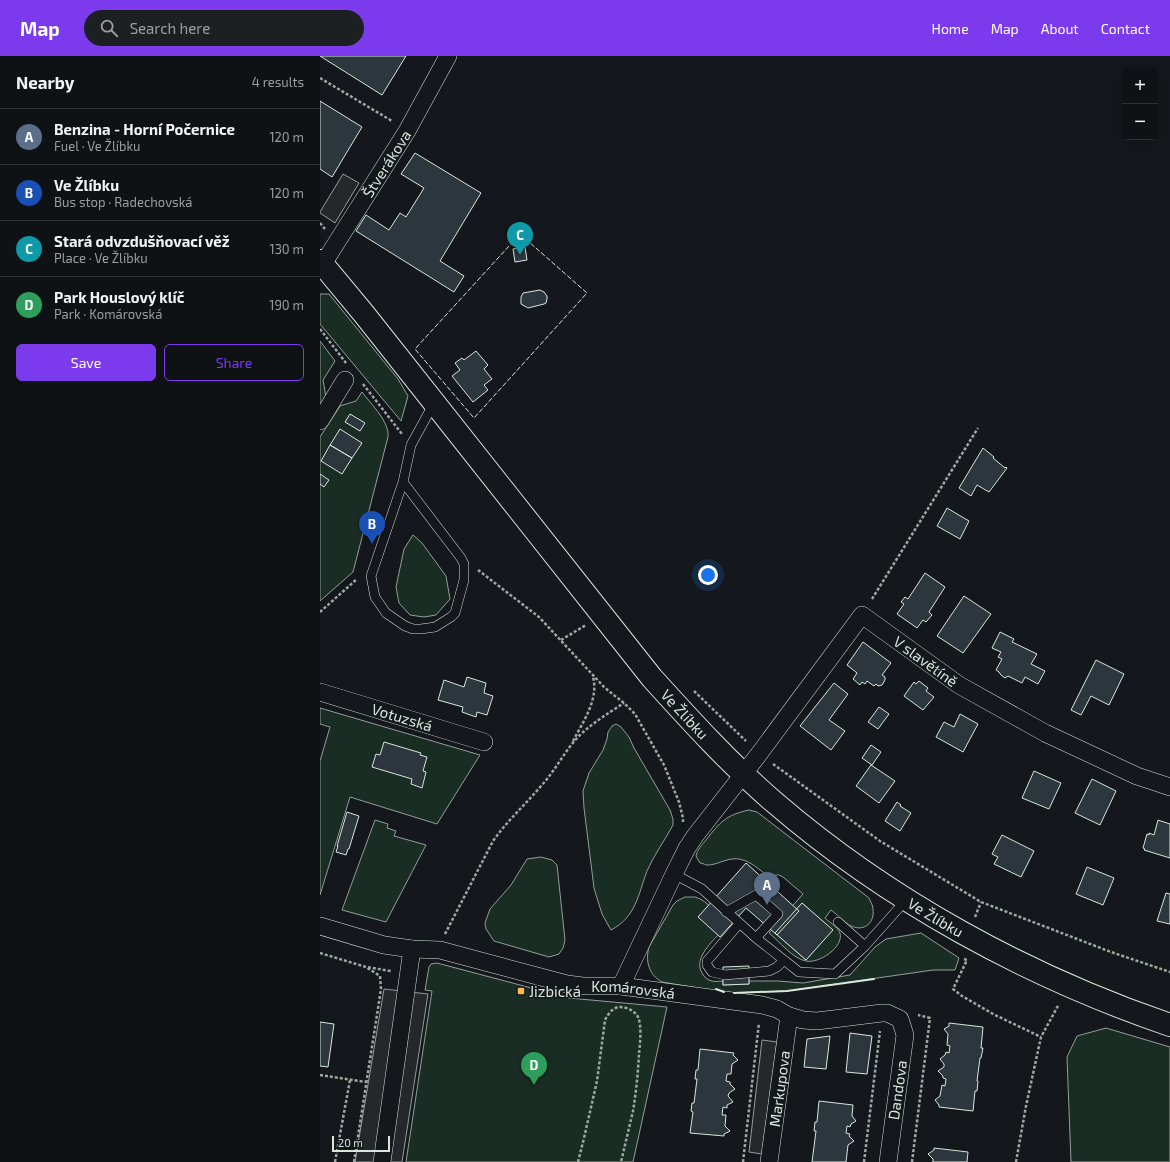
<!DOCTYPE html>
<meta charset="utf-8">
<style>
:root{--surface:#0f1215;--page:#1d2022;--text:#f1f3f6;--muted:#9b9ea0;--line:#2f3234;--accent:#7c3aed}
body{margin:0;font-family:"Exo 2",sans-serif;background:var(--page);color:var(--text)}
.controls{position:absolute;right:12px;top:12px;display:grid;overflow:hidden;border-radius:6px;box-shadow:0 2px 10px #0003}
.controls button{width:36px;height:36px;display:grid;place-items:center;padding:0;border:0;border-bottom:1px solid var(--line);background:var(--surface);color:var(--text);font:20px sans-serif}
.scale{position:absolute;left:12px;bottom:10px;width:58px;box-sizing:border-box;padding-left:4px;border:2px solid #d8e6dc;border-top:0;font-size:11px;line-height:14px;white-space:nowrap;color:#d8e6dc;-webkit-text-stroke:3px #14181c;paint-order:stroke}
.you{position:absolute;left:388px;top:519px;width:14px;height:14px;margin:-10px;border:3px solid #fff;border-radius:50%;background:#1a73e8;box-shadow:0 0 0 6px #1a73e833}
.badge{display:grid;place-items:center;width:26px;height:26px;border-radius:50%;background:var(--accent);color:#fff;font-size:13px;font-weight:700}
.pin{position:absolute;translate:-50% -33px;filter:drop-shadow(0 1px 2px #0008)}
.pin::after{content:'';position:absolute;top:21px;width:14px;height:12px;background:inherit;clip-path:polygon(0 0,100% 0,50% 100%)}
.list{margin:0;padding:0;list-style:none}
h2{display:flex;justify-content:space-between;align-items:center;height:52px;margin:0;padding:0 16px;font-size:17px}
h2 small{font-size:13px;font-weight:400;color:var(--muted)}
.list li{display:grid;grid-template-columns:26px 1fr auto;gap:12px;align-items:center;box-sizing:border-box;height:56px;padding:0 16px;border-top:1px solid var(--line)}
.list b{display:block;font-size:15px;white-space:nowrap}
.list p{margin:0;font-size:13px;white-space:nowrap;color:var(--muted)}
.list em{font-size:13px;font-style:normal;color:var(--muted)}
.actions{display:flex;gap:8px;padding:12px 16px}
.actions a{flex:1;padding:9px 0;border:1px solid var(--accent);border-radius:6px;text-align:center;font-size:14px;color:var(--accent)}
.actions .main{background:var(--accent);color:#fff}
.icon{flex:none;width:22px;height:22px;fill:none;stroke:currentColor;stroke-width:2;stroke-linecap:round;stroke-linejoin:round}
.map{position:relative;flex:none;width:850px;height:1106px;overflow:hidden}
header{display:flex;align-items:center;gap:24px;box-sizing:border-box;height:56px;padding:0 20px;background:var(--accent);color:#fff}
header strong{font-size:19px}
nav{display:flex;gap:22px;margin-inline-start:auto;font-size:14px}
.search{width:280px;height:36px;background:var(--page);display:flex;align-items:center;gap:10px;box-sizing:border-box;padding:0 14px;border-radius:22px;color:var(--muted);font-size:15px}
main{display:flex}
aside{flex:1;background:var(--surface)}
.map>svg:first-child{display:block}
.green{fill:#1a2d24;stroke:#939e99;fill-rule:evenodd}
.parking{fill:#24282b;stroke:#939e99}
.building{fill:#2c363c;stroke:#d8e6dc}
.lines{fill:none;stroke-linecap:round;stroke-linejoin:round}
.lane-casing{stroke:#d8e6dc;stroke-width:10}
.street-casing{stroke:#d8e6dc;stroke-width:18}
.secondary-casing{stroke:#d8e6dc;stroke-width:24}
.path{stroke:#9da8a2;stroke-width:2.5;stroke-dasharray:3 2;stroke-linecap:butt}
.lane{stroke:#14181c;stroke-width:9}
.street{stroke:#14181c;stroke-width:17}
.secondary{stroke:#14181c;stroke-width:22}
.fence{stroke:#d8e6dc;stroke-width:1;stroke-dasharray:5 2;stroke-linecap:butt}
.wall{stroke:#d8e6dc;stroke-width:2}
.poi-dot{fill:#ffb74d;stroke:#14181c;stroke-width:1.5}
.labels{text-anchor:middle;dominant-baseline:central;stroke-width:3;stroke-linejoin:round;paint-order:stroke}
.street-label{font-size:15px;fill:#d8e6dc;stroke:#14181c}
.poi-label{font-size:15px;fill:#d8e6dc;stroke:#14181c;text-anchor:start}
</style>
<header>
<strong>Map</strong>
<div class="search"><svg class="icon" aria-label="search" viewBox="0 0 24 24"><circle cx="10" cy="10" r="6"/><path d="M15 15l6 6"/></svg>Search here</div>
<nav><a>Home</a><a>Map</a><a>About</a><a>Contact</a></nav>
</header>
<main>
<aside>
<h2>Nearby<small>4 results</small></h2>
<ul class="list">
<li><span class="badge" style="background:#5c6f8a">A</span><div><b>Benzina - Horní Počernice</b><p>Fuel · Ve Žlíbku</p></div><em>120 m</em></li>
<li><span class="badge" style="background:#1a4fb4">B</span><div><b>Ve Žlíbku</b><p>Bus stop · Radechovská</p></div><em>120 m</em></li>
<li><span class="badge" style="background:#0f9aa8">C</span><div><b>Stará odvzdušňovací věž</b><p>Place · Ve Žlíbku</p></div><em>130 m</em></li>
<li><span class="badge" style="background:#2e9e5b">D</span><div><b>Park Houslový klíč</b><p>Park · Komárovská</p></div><em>190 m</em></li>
</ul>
<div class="actions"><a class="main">Save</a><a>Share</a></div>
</aside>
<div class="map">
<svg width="850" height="1106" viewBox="0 0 850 1106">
<rect width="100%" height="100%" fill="#14181c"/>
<path class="green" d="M0,238H9L78,323L88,340L81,365L0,268Z
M0,285L15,305L3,324L6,341L0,351Z
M42,336C50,347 70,366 68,381L33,516L0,545V381L20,350L36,345Z
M93,479L102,487L126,520L130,543L116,559L104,561L90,559L79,547L76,531L84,493Z
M0,652L160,699L117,768L30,741L0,839V705L10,671L0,668Z
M296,668L301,671L309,681L314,692L350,754L353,763V769C345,784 334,799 327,815C318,839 316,861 291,874L282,858L274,832L264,752L263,735L269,717L283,694L287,683L288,676L292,670Z
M429,754L437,756L549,842C550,845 553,849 553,853C555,867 544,876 531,870C524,867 518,859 511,854L505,862C509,866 518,871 520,877C524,891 499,908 486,905C473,903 459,885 449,877L483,838L463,821L459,819H447C439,814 433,807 423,804C409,799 398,810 386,809C384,808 382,807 380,807L376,800C377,794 382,789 386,784C400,766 406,759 429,754ZM482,847L512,874L486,904L455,877Z
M55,764L68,768L67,772L76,775L74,780L106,789L66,866L22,854Z
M221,801L232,804L237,809L245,884L243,892L239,898L229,901L174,885L166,873L165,867L170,853L191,829L207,803Z
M365,841C369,841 372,841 375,841C388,844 399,861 407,870C397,881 372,901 382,917C387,926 394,926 403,925V929L429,928V925H458L483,927L530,919L555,891L566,883L601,877L639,902L635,914H613L467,935L408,937L342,926C329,919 325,905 329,891L353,849L357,845Z
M117,907L249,942L347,951L313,1106H86L112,935L105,934L109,911L111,908Z
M786,972L850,991V1106H751L747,1001L757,980Z"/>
<path class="parking" d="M23,118L39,127L15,167L0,157V156Z
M64,933L108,938L82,1106H35Z
M442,984L457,986L442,1098L429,1096Z"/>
<path class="building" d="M0,0H86L62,39Z
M0,45L42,71L12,121L0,113Z
M95,97L161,137L120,205L144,220L134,236L36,175L46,159L69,174L80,157L86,161L104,132L81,118Z
M205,191L207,204L195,206L193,193Z
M220,234L224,236L227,240V243L226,247L224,248L208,252L201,248V241L203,237Z
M156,295L168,309L164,313L172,323L164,329L168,334L153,346L132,320L140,314L135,307L142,302L144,304Z
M30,358L45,367L40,375L25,366Z
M20,373L42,387L32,402L10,389Z
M10,389L32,402L22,418L1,405Z
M663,392L674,401L673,402L685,412L686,411L687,412L669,436L657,429L651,440L639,432Z
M0,418L9,424L4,431L0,428Z
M627,452L649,465L640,483L617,470Z
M605,517L625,531L609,556L612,559L606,566L603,564L597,572L577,558L584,548L581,546L585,541L588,543Z
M644,540L671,558L643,597L617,580Z
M680,576L694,583L692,586L717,598L711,608L725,615L718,628L705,621L702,627L688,620L685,622L681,619L679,616L676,614L682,603L678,601L681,596L672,592Z
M543,586L571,607L562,619L565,621V624L562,629L558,630L556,628L554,630L547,625L545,628L542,626L540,629L533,623L537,617L527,609Z
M776,604L804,618L789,649L771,640L761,659L751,654Z
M147,621L166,627L164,637L173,640L167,659L157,656L156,661L142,656L143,651L118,644L124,624L144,631Z
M599,625L608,632L606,635L614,641L603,654L584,640L594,626L596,628Z
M514,627L528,638L509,664L525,675L511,694L480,670Z
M559,651L569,658L558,673L548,666Z
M640,658L658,668L643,696L616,681L624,666L634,671Z
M64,686L101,697L100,699L107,701L103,715L106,716L102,732L91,728L92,723L52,711L56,698L60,699Z
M551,689L561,696L552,709L542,702Z
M551,709L575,725L559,747L536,730Z
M714,715L741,727L729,753L702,742Z
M772,723L796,735L780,769L755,757Z
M577,746L581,749L580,750L591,757L580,775L565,765Z
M27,756L39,760L29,793H28L26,799L16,796L18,790H17Z
M838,764L850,768V802L824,794L825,793L823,792L827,778L829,779V777L834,779Z
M682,779L714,795L701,821L674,808L678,801L672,798Z
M426,807L479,855L457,879L426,852L400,881L378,861Z
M767,811L794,822L783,849L756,838Z
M846,837L850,838V868L837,865Z
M482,847L513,874L486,904L455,877Z
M429,910V928L403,929V911Z
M0,966L14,968L8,1011L0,1010Z
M629,967L663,971L661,992H663L661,1002H660L657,1025H658L657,1035H655L653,1055L619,1051V1049L615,1044L620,1040L622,1029L625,1030L626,1023L623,1022V1020L618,1015L624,1011V1008L620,1003L625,999L626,996L629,997L630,990L627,989L628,978L624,973L629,970Z
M530,977L552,980L547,1018L526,1016Z
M510,980L506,1013L484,1011L487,983Z
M380,993L414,997L413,999L418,1004L412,1008L411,1018H407L406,1025L410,1026V1028L415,1033L409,1037L408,1040L413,1046L407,1049V1052L403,1051L402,1059H406L405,1070L410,1075L404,1078V1080L370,1077L373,1056L371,1055L372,1047H374L377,1023H375L376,1014H378Z
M499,1045L533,1049L532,1060L536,1065L531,1068L530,1071L527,1070L526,1077L530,1078L529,1080L534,1085L528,1089L526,1106H492L496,1075H494L495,1066H497Z
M614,1092L648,1096L647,1106H613V1103L608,1098L614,1094Z"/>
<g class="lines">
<defs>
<path id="lane" d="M83,426L141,502L144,508V524L135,557L131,561L115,571L101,573H93L85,570L66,557L55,541L51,520L83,426L91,389L114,347
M354,818L382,833L436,882L479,916L515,918L545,890L586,844
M406,856L436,839L458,858L436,882
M518,866L545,890
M419,868L387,905V909L392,916L405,919L449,915L457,911L464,904"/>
<g id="street">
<path id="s1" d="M0,211L3,208L87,75L128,0"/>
<path d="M0,365L25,324"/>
<path id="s2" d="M0,636L164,686"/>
<path id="s3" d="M0,870L64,889L92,893L120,894L247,928L263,930H301L442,949L457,953L469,960L483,964L497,965L562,957H567L580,963L585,979L568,1106"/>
<path id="s4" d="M301,930L354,818L367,792L375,780L439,698L542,559L639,629L725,677L817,720L850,731"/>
<path d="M62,1106L92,893"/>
<path id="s5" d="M449,1106L469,960"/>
</g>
<g id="secondary">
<path id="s6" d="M0,205L44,258L332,622C371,665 410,708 454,746C569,845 707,920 850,969"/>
</g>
</defs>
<use href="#lane" class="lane-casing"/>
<use href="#street" class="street-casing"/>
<use href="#secondary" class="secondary-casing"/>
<path class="path" d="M0,22L72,65
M0,167L5,173
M0,273L26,307
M43,328L82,378
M158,514L219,561L284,631L295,640L304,647L315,658L344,709L359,746L363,762V766
M552,543L658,372
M0,556L37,523
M241,584L266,569
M374,635L426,685
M253,685C263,666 279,643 273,621
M453,708L560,785L661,846L791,896L850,916
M655,861L661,846
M125,878L173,785C187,765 205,749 221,730C233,717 241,702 252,688C264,672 287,658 304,647
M0,897L46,911L71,915
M644,903L647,904L633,933L642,940L673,958L721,981
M0,1019L46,1026
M15,1106L30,1024
M34,1106L61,933L60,920L46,911
M258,1106L264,1082L277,1025L285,964C288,958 293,951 300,951C307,951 315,955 318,961C322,970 320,988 319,998C318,1017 316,1037 313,1055C309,1072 305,1089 301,1106
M423,1106L439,967
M544,1106L560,975
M592,1106L610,962L598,959
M696,1106L706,1050L721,981L739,948"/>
<use href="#lane" class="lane"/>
<use href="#street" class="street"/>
<use href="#secondary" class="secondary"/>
<path class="fence" d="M200,178L267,237L154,362L95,293Z"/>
<path class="wall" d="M396,933L404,936
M414,937L467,935L554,923"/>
</g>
<rect class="poi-dot" x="197" y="931" width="8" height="8" rx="2"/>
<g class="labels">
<g class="street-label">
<text stroke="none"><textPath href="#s1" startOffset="123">Štverákova</textPath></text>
<text stroke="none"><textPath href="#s4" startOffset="523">V slavětíně</textPath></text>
<text stroke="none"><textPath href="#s6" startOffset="582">Ve Žlíbku</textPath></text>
<text stroke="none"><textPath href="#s2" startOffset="86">Votuzská</textPath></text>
<text stroke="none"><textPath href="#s6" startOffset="906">Ve Žlíbku</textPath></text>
<text stroke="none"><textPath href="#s3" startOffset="321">Komárovská</textPath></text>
<text stroke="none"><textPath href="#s5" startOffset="74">Markupova</textPath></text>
<text transform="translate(577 1034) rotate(-82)">Dandova</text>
</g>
<g class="poi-label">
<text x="209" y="935">Jizbická</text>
</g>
</g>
</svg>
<div class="controls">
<button>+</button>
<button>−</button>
</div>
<div class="scale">20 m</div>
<div class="you"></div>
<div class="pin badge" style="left:447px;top:849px;background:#5c6f8a">A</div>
<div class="pin badge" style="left:52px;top:488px;background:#1a4fb4">B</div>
<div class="pin badge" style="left:200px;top:199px;background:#0f9aa8">C</div>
<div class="pin badge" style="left:214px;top:1029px;background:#2e9e5b">D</div>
</div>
</main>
